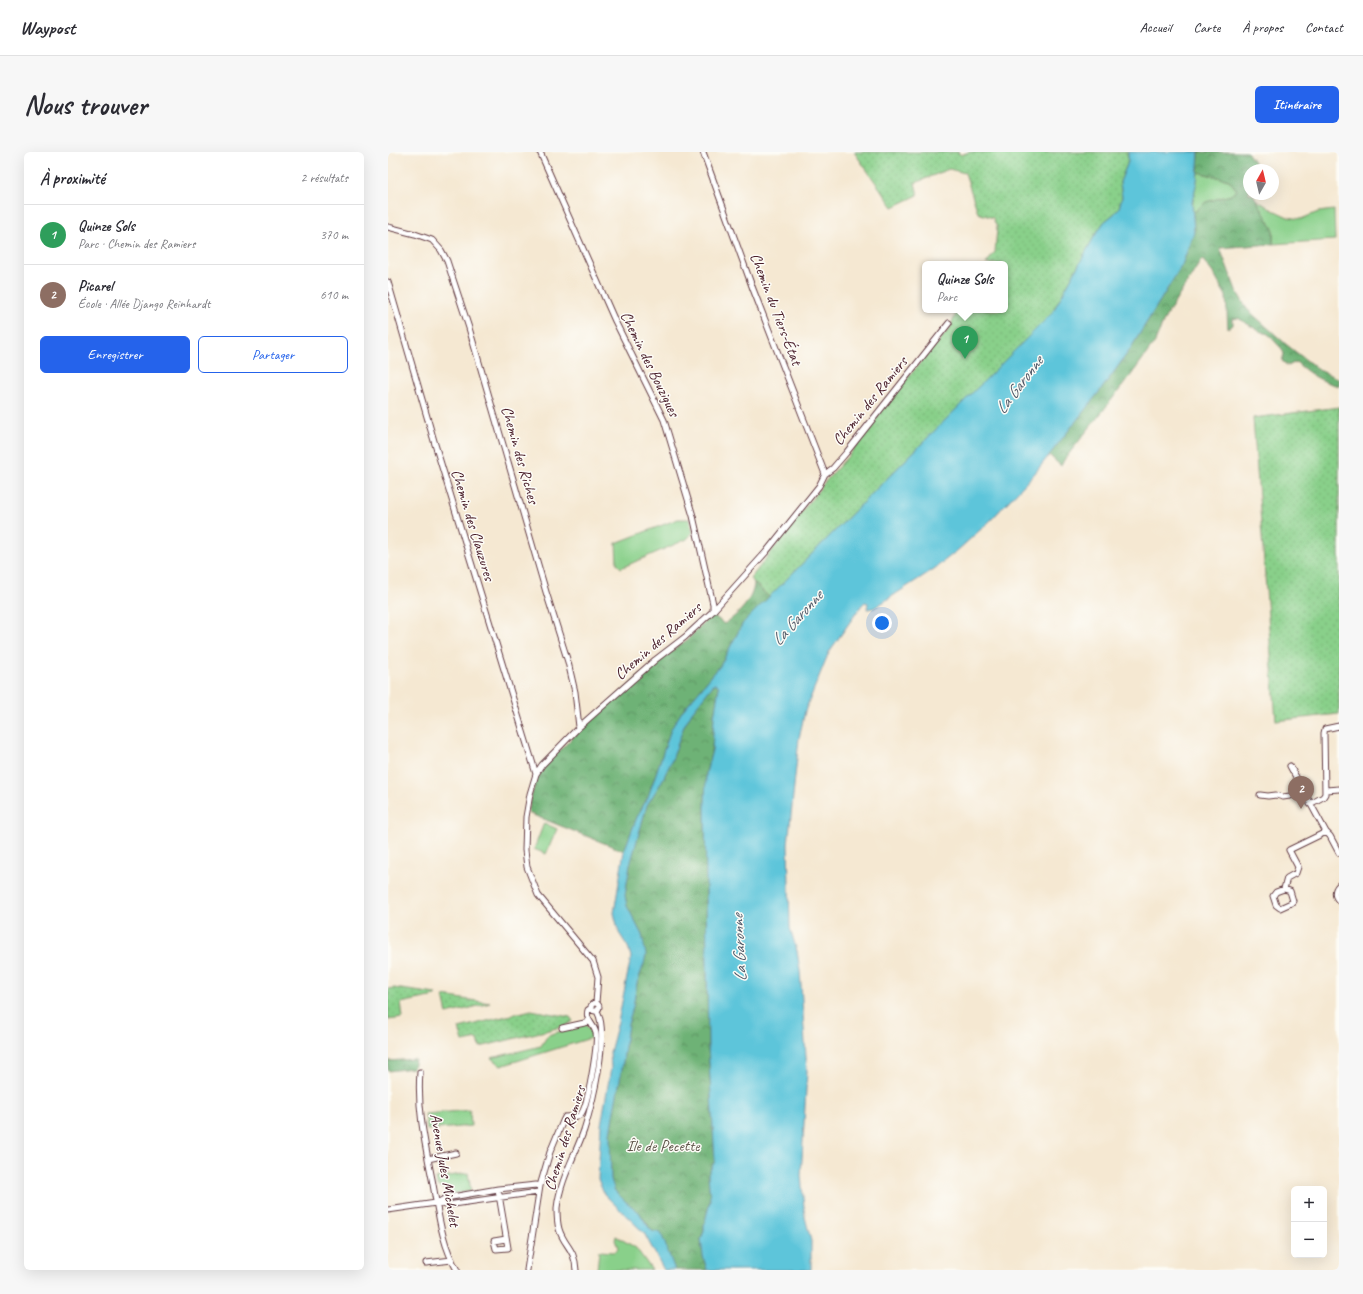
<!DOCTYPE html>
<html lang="fr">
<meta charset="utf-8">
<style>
:root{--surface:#fff;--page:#f7f7f7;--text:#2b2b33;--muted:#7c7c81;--line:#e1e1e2;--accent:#2563eb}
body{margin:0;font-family:Caveat,sans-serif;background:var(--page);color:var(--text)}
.controls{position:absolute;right:12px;bottom:12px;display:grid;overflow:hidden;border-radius:6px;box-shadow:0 4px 16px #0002}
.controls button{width:36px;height:36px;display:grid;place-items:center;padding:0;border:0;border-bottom:1px solid var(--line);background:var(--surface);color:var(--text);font:20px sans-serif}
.compass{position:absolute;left:855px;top:12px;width:36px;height:36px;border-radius:50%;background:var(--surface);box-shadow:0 4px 16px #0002;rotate:8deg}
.you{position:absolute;left:494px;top:471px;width:14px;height:14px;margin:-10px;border:3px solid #fff;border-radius:50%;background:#1a73e8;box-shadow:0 0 0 6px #1a73e833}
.badge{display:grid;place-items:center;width:26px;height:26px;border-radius:50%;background:var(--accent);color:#fff;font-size:13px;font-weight:700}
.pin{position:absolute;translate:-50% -33px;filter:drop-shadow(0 1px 2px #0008)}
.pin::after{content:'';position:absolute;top:21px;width:14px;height:12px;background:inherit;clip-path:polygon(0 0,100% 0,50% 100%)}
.popup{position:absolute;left:534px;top:109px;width:86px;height:52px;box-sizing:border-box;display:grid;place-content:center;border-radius:6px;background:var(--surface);filter:drop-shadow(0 1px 3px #0005);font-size:13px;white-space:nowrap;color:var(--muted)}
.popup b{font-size:15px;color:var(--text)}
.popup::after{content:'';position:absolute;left:50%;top:100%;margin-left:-8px;border:8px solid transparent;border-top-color:var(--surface)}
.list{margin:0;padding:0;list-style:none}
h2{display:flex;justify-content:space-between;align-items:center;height:52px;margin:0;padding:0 16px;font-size:17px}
h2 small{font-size:13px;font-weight:400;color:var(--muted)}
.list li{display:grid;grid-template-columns:26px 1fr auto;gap:12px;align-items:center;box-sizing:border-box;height:60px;padding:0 16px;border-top:1px solid var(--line)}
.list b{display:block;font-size:15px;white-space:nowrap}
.list p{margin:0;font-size:13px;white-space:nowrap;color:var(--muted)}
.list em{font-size:13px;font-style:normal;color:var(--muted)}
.actions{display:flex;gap:8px;padding:12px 16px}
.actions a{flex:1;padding:9px 0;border:1px solid var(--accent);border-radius:6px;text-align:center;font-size:14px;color:var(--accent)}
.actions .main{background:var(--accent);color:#fff}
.map{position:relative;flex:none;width:951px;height:1118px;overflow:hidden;border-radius:6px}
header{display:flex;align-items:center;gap:24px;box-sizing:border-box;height:56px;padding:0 20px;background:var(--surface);border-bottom:1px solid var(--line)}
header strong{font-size:19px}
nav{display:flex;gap:22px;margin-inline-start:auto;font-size:14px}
.intro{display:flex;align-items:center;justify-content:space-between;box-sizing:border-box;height:96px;padding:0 24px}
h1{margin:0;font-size:28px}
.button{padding:10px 18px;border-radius:6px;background:var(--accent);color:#fff;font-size:14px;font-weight:700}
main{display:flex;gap:24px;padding:0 24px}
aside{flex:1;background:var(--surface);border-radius:6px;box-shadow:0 4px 16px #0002}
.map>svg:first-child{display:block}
.grass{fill:#89d08a;stroke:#6a785a}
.forest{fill:url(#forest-crowns);stroke:#5c6850}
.park{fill:url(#park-dots);stroke:#6a785a}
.water{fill:#5dc5da;stroke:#547282}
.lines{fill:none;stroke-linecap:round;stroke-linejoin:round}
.street-casing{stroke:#643d44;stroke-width:7}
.street{stroke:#fff;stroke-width:5}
.labels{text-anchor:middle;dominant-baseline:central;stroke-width:3;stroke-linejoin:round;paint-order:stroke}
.street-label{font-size:16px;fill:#4a1f2b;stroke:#fdfcf7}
.park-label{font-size:16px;fill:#5d5448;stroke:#fdfcf7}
.water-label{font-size:17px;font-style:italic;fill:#515968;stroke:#fdfcf7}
</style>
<header>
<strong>Waypost</strong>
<nav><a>Accueil</a><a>Carte</a><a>À propos</a><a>Contact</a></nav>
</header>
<div class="intro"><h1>Nous trouver</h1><a class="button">Itinéraire</a></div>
<main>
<aside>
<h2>À proximité<small>2 résultats</small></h2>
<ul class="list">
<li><span class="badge" style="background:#2e9e5b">1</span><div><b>Quinze Sols</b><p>Parc · Chemin des Ramiers</p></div><em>370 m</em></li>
<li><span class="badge" style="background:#8d6e63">2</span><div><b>Picarel</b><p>École · Allée Django Reinhardt</p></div><em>610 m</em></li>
</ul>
<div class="actions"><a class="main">Enregistrer</a><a>Partager</a></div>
</aside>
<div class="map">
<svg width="951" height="1118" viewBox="0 0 951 1118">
<defs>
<pattern id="forest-crowns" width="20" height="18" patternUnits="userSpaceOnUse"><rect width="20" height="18" fill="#6eb276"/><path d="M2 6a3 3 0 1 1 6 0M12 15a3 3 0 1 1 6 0" fill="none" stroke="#5c9061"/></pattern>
<pattern id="park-dots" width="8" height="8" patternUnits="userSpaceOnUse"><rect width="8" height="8" fill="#89d08a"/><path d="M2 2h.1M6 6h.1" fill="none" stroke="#78b277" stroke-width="1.8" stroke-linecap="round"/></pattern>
</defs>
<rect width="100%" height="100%" fill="#fdfcf7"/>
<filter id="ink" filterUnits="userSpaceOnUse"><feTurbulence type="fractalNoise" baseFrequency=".025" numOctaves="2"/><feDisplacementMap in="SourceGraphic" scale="8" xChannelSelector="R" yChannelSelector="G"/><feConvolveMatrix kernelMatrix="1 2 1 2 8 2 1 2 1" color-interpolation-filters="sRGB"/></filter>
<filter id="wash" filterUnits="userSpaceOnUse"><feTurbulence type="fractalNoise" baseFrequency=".012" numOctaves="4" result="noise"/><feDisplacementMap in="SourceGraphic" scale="16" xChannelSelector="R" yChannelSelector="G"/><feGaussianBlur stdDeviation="0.9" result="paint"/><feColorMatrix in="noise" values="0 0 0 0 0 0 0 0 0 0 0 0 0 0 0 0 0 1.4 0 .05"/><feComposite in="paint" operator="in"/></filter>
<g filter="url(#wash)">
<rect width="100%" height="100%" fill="#f5e8d2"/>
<path class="grass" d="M810,20L841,28L849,38L843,43L818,50L805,61C803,45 809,36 810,20Z
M867,47L883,57L900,65L913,67L930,60L946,58L947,88L885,92V77Z
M290,367H301L305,380L299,387L233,416L229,412L228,391Z
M156,671L169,677L158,702L146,697Z
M197,872L207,884L206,885L113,914L103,906L153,894L160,883Z
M82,958L83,974L39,978L37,962Z
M80,1021L83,1039L63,1042L49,1033L48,1026Z
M228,1084L248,1096L264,1118H209L211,1099L227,1100L230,1096L227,1088Z"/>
<path class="forest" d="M811,0H859L872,18H861V27L859,29L861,33V42H865L885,77V92L832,96L848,138L859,157L899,193L931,218L951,227V234C934,230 921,222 908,210L900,214L894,209L896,202L894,197L880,182L871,179L850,166L845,167V173L840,177L838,144L825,121L814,107L777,166L767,190L744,222L676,308L673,314L661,303L715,235L741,199L794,113L806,80L805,61L818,50L843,43L849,38L841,28L810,20Z
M366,431L381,445L355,471L332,514L295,558L283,577L260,645L249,665L236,699L140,661L144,642L150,623L156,614L193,577L250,525L300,487L324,462L336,472C350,463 365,448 366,431Z
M326,532H329L331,535L326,565L324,598L318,621L317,655L320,894L327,1009L320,1022L322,1048L316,1074V1079L313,1087L315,1104L319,1118H287L264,1079L251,1060L237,1049L227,1039L223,1029L222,982L225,964L234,917L240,872L245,855L249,831L256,812L254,783L239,754L237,743L242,713L259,653L273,631L284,608L296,574L304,560Z
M27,907L25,916L0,919V909Z"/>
<path class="park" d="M466,0H570L573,3L581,0H740V10L732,30L734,45L731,56L726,62L716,70L706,85L664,161L381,445L362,427L436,331L461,303L509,238L562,176L569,158H617V112H598L607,100L609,76L605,66L590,61L577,21L561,17L527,31L530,43L505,55Z
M951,255V562L888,569L865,266Z
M6,836L48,842L47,844L13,851L15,866L0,868V837Z
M55,844L102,851L59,862Z
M143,858L182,865L185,869L177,874L92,895L90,887L75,890L71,876Z"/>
<path class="water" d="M740,0H811L809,29L804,51L806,80L794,113L741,199L715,235L647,321L601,370L570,398L546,417L486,456L479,457L480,451L477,450L473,454L441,500L417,559L411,586L400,692L402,776L409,799L412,819L419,919L413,1024L417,1065L423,1089V1118H319L315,1104L313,1087L316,1079V1074L322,1048L320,1022L327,1009L320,894L317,655L318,621L324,598L326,565L331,535L329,532H326L304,560L296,574L284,608L273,631L259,653L242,713L237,743L239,754L254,783L258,803L256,812L249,831L245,855L240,872L234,917L225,964L222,982L223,1028L227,1039L237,1049L251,1060L259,1073L264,1079L273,1081L287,1118H276L256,1081L216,1042L210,1027L213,973L223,916L222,900L230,870L243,805L240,795L231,781L226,761L236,699L249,665L260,645L283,577L295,558L332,514L355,471L664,161L706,85L716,70L726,62L731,56L734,45L732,30L740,10Z"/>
</g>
<g filter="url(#ink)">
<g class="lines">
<defs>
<path id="street" d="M152,0L227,169L276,268L305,364L325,452V459
M315,0L365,137L437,322
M0,75L27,82L44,88L53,98L59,109L81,176L158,440L180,510L187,540L191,575
M0,130L46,289L148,622
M902,614L938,680L942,684L951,701
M938,638L951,637
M872,643L880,644L888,643L895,645L902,644L915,638
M922,652L935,645L937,642L936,581L937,577L951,574
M951,733C946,738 946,744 951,749
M896,737L888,740L885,744L888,753L892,756L903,751L905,749L902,739L896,737L899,726L908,721L910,715L901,698L938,680
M203 855a4 4 0 1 1 8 0a4 4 0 1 1-8 0Z
M208,851L210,825L205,809L150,743L139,715L137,698L138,665L142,642L148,622L154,613L191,575L267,508L297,485L325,459L378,400L431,334L437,322L445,316L458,301L561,171
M174,876L201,870
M32,920C29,956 37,992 44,1027C50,1058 53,1091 69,1118
M40,1007L68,1001
M110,1037L120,1096L108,1097L106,1089L118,1087
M49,1051L58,1046L110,1037L148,1033L152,1034
M0,1058L48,1051L59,1053L150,1040
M38,1111L64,1108
M139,1118L152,1034L162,1000L175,969L177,965C182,964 189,966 192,963C200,957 210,891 208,881C206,872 197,868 200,858L203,856
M188,1118C187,1096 176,1094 171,1077C169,1070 169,1062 169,1056C172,1028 187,1004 196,978C204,953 222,882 209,859"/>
</defs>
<use href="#street" class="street-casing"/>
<use href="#street" class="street"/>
</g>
</g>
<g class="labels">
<g class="street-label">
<text transform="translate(388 157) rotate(69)">Chemin du Tiers-État</text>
<text transform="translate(262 212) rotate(64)">Chemin des Bouzigues</text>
<text transform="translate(482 249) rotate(-51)">Chemin des Ramiers</text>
<text transform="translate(132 303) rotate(74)">Chemin des Riches</text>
<text transform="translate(85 373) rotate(73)">Chemin des Clauzures</text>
<text transform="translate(270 489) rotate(-41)">Chemin des Ramiers</text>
<text transform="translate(177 986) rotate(-73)">Chemin des Ramiers</text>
<text transform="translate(57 1018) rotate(80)">Avenue Jules Michelet</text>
</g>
<g class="park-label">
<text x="275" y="994">Île de Pecette</text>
</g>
<g class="water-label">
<text transform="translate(631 233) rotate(-53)">La Garonne</text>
<text transform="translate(409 466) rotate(-48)">La Garonne</text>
<text transform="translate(351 796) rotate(-93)">La Garonne</text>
</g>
</g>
</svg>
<div class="controls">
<button>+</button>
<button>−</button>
</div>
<svg class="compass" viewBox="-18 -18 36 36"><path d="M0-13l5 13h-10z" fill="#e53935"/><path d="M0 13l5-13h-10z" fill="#7c7c81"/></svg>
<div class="you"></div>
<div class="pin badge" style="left:577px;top:207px;background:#2e9e5b">1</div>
<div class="popup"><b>Quinze Sols</b>Parc</div>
<div class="pin badge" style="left:913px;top:657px;background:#8d6e63">2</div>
</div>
</main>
